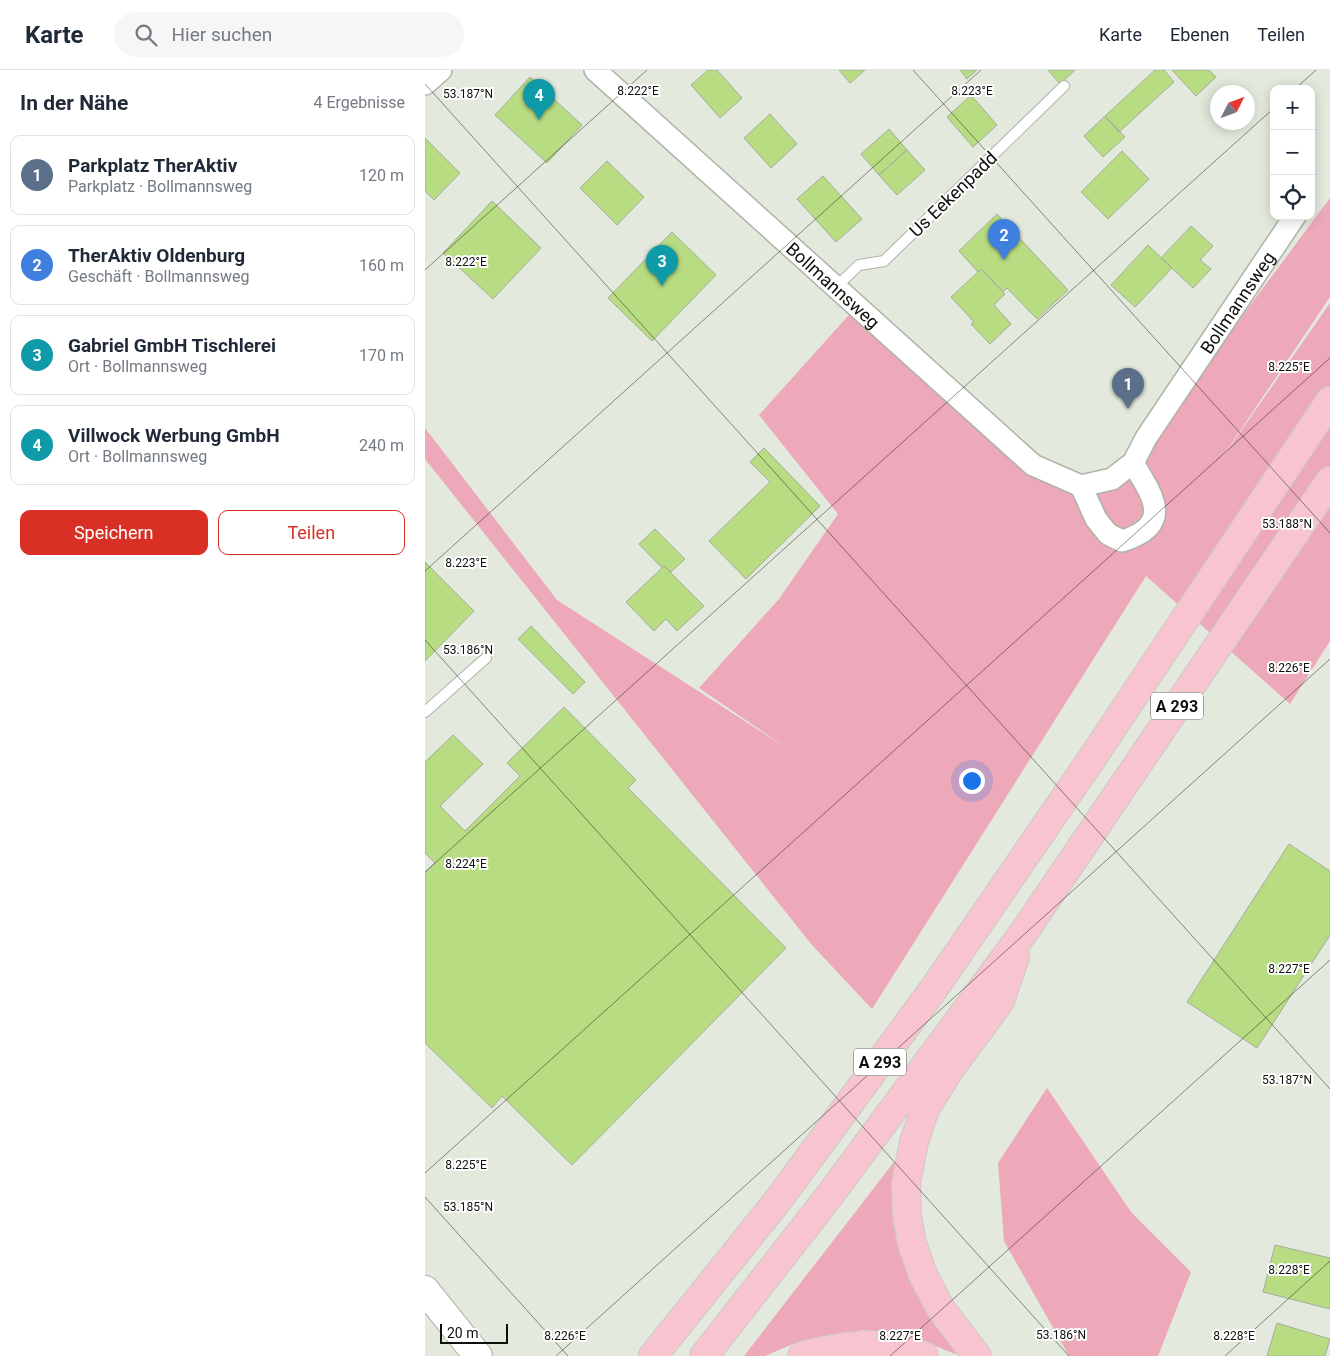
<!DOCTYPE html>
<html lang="de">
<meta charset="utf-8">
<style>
:root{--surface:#fff;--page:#f6f6f7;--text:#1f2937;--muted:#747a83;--line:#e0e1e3;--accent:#d93025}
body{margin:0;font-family:Roboto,sans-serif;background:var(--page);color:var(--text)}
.controls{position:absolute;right:15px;top:15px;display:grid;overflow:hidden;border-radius:10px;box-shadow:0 2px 12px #0003}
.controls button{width:45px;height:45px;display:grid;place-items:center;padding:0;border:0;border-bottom:1px solid var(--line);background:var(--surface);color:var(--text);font:25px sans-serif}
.compass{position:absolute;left:785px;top:15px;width:45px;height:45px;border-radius:50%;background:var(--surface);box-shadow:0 2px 12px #0003;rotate:48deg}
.scale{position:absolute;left:15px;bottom:12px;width:68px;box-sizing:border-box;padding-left:5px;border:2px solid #0e100c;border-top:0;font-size:14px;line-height:18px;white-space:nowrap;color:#0e100c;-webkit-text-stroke:4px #fff;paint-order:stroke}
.you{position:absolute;left:546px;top:710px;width:18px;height:18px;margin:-12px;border:4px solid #fff;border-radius:50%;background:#1a73e8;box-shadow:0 0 0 8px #1a73e833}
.badge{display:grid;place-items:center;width:32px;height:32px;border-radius:50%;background:var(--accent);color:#fff;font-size:16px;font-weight:700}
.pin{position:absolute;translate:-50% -41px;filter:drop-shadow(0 1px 2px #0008)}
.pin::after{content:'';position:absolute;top:26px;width:18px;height:15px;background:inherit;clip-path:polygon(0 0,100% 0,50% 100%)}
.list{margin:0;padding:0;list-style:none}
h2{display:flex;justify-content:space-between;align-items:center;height:65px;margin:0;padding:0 20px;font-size:21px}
h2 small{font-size:16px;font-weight:400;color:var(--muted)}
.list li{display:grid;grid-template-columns:32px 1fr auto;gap:15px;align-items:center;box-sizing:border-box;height:80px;margin:0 10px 10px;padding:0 10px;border:1px solid var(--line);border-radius:10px}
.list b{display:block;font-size:19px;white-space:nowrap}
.list p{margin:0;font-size:16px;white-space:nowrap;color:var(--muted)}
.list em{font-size:16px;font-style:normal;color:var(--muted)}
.actions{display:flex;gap:10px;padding:15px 20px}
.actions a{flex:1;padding:11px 0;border:1px solid var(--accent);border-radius:10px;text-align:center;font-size:18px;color:var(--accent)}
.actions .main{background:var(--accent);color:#fff}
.icon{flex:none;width:28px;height:28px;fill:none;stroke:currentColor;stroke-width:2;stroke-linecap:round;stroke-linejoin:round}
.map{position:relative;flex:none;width:905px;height:1286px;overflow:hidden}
header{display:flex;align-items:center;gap:30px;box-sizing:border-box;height:70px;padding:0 25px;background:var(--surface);border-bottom:1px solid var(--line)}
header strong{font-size:24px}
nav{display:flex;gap:28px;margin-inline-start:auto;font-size:18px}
.search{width:350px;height:45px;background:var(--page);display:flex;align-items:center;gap:12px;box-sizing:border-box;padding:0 18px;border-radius:28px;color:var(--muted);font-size:19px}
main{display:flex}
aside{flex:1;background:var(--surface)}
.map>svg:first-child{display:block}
.green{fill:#eda8b9}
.building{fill:#b7dc82;stroke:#a6aca0}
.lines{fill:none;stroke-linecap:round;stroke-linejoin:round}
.lane-casing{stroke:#afb4a8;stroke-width:12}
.street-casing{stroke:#afb4a8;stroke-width:24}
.secondary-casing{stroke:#afb4a8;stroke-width:30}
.highway-casing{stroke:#cacaca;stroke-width:30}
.lane{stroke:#fff;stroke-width:10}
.street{stroke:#fff;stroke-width:21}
.secondary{stroke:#fff;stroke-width:28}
.highway{stroke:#f7c4d0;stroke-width:28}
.ticks{fill:none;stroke:#0e100c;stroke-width:1;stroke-opacity:0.45}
.labels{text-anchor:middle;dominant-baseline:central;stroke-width:4;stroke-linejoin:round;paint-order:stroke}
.shield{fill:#fff;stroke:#565855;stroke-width:1}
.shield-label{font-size:16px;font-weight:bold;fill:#0e100c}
.street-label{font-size:18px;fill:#0e100c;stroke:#fff}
.ticks-label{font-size:12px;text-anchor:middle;fill:#0e100c;stroke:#fff;stroke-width:4;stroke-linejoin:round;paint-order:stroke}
</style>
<header>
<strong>Karte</strong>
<div class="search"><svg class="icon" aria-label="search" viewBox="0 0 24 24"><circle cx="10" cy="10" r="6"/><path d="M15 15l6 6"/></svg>Hier suchen</div>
<nav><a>Karte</a><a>Ebenen</a><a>Teilen</a></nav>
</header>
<main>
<aside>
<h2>In der Nähe<small>4 Ergebnisse</small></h2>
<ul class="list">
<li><span class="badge" style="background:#5c6f8a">1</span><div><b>Parkplatz TherAktiv</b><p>Parkplatz · Bollmannsweg</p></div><em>120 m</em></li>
<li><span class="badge" style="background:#3f7fe0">2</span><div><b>TherAktiv Oldenburg</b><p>Geschäft · Bollmannsweg</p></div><em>160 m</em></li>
<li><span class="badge" style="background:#0f9aa8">3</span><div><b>Gabriel GmbH Tischlerei</b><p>Ort · Bollmannsweg</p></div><em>170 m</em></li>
<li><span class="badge" style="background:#0f9aa8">4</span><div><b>Villwock Werbung GmbH</b><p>Ort · Bollmannsweg</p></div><em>240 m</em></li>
</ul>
<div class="actions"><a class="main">Speichern</a><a>Teilen</a></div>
</aside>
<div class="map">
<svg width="905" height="1286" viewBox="0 0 905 1286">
<rect width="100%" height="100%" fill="#e3e9dc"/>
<path class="green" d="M905,128V227L786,404L905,233V571L865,634L721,506L447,939L387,875L0,389V358L132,530L363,679L274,618L354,529L413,444L334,345L431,237L608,395L656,416L708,393Z
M622,1018L706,1142L766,1202L733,1286H644L579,1171L573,1093Z
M469,1092L473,1093L469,1119L468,1154L482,1200L510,1254L535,1282L530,1284L491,1268L439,1260L375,1271L340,1286H319Z"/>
<path class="building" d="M283,0H292L317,28L295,48L266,15Z
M414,0H440L425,13Z
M535,0H552L542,9Z
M623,0H650L635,14Z
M730,0H739L749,12L694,62L680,46Z
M747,0H784L791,7L771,26Z
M105,7L157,55L122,93L70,45Z
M546,25L572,55L548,77L522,47Z
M345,44L372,74L346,98L319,68Z
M680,46L700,67L678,87L659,66Z
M464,59L482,80L454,105L436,84Z
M0,68L35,103L9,130L0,121Z
M482,80L500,100L472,125L454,105Z
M697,81L724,109L683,149L656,122Z
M182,91L219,127L192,155L155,118Z
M398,106L437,149L411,172L372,129Z
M67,131L116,178L68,229L18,183Z
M572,144L643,220L612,249L582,218L578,222L556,199L553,202L534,181Z
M766,156L788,176L775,190L786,199L768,218L736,188Z
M247,162L291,205L227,271L183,228Z
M723,175L747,198L710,237L686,215Z
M556,199L580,224L569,235L586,254L565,274L546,254L549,252L526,227Z
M339,378L395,436L321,509L284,471L345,412L325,392Z
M230,459L260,489L246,502L239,496L237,498L214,474Z
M0,492L49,541L0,591Z
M239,496L279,536L252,561L241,549L229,561L201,532Z
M106,556L160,612L148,624L93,569Z
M139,637L211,710L203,718L361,878L147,1095L77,1026L67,1038L0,973V803L10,793L0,783V692L28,665L58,694L15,736L40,761L95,706L82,693Z
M864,774L905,801V865L832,978L762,932Z
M850,1175L905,1188V1239L838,1222Z
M852,1253L905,1269L900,1286H842Z"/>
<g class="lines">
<defs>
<path id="lane" d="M410,218L434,195L459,191L639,16
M0,642L61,588"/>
<g id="street">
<path id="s1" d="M170,0L608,395L656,416L687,409L701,398L708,393L721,368L870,146"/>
<path d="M0,14L16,0"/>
<path d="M656,416L671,449L683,464L697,471C749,455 728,426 708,393"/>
</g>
<path id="secondary" d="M0,1220L53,1286"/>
<path id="highway" d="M228,1286L354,1129L510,917L668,687L905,331
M279,1286L405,1125L599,862L905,411
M377,1286C408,1278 437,1272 469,1277C479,1278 489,1283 499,1286
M552,1286L516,1239L499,1207L487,1174L482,1144L481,1113L489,1072L500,1039L525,999L575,931L590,887"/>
</defs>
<use href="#lane" class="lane-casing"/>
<use href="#street" class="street-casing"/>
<use href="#secondary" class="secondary-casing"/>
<use href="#highway" class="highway-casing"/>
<use href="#lane" class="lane"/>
<use href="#street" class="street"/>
<use href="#secondary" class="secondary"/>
<use href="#highway" class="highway"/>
</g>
<path class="ticks" d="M488,0L905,463M0,14L905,1019M870,19L891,0M0,200L222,0M0,501L556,0M0,570L644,1286M0,802L849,38M0,1103L905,288M0,1127L143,1286M131,1286L905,589M465,1286L905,890M800,1286L905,1191"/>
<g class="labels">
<g class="shield">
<rect x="726" y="622.5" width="52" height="27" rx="4"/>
<rect x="429" y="978.5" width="52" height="27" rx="4"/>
</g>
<g class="shield-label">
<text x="752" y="636">A 293</text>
<text x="455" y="992">A 293</text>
</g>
<g class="street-label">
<text transform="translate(528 124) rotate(-44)">Us Eekenpadd</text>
<text stroke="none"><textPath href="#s1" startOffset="321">Bollmannsweg</textPath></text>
<text stroke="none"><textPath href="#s1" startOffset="892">Bollmannsweg</textPath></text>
</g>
</g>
<g class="ticks-label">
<text x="213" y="25">8.222°E</text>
<text x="547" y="25">8.223°E</text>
<text x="43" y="28">53.187°N</text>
<text x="41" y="196">8.222°E</text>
<text x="864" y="301">8.225°E</text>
<text x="862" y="458">53.188°N</text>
<text x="41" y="497">8.223°E</text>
<text x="43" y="584">53.186°N</text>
<text x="864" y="602">8.226°E</text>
<text x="41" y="798">8.224°E</text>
<text x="864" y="903">8.227°E</text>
<text x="862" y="1014">53.187°N</text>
<text x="41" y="1099">8.225°E</text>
<text x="43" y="1141">53.185°N</text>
<text x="864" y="1204">8.228°E</text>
<text x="636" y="1269">53.186°N</text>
<text x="140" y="1270">8.226°E</text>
<text x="475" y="1270">8.227°E</text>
<text x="809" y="1270">8.228°E</text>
</g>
</svg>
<div class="controls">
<button>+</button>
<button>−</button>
<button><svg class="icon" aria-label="locate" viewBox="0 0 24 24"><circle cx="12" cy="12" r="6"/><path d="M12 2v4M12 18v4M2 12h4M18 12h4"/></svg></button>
</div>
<svg class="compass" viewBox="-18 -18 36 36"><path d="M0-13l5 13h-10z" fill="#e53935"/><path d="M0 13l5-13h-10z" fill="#747a83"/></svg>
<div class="scale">20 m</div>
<div class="you"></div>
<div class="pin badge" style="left:703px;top:339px;background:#5c6f8a">1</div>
<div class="pin badge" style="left:579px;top:190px;background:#3f7fe0">2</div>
<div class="pin badge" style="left:237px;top:216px;background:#0f9aa8">3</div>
<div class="pin badge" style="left:114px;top:50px;background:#0f9aa8">4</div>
</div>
</main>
